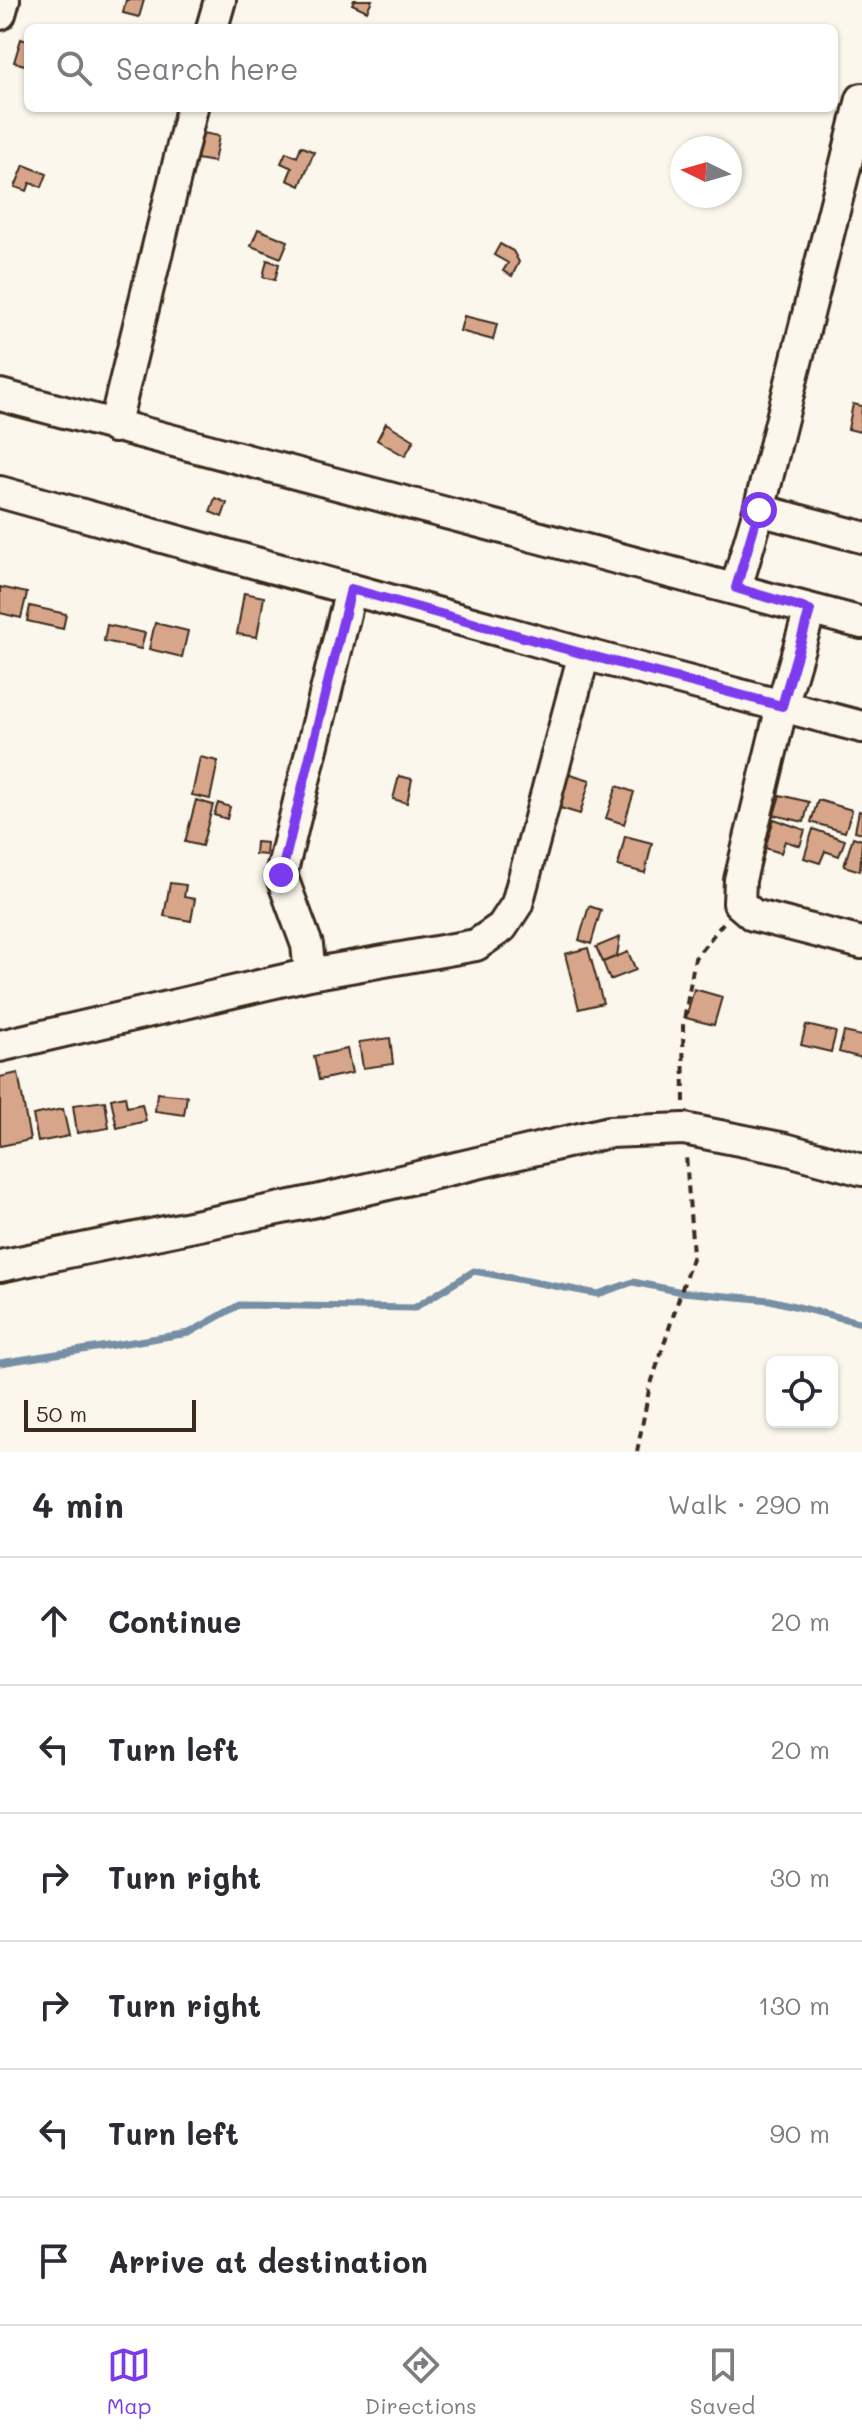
<!DOCTYPE html>
<meta charset="utf-8">
<style>
:root{--surface:#fff;--page:#f2f2f3;--text:#2b2b33;--muted:#7c7c81;--line:#e1e1e2;--accent:#7c3aed}
body{margin:0;font-family:Mali,sans-serif;background:var(--page);color:var(--text)}
.controls{position:absolute;right:24px;bottom:24px;display:grid;overflow:hidden;border-radius:12px;box-shadow:0 2px 6px #0004}
.controls button{width:72px;height:72px;display:grid;place-items:center;padding:0;border:0;border-bottom:2px solid var(--line);background:var(--surface);color:var(--text);font:40px sans-serif}
.compass{position:absolute;left:670px;top:136px;width:72px;height:72px;border-radius:50%;background:var(--surface);box-shadow:0 2px 6px #0004;rotate:275deg}
.scale{position:absolute;left:24px;bottom:20px;width:172px;box-sizing:border-box;padding-left:8px;border:4px solid #3b2a1e;border-top:0;font-size:22px;line-height:28px;white-space:nowrap;color:#3b2a1e;-webkit-text-stroke:6px #fbf7ec;paint-order:stroke}
.stop{position:absolute;width:24px;height:24px;margin:-18px;border:6px solid #7c3aed;border-radius:50%;background:#fff}
.stop.end{background:#7c3aed;border-color:#fff;box-shadow:0 2px 8px #0008}
.list{margin:0;padding:0;list-style:none}
h2{display:flex;justify-content:space-between;align-items:center;height:104px;margin:0;padding:0 32px;font-size:34px}
h2 small{font-size:26px;font-weight:400;color:var(--muted)}
.list li{display:grid;grid-template-columns:52px 1fr auto;gap:24px;align-items:center;box-sizing:border-box;height:128px;padding:0 32px;border-top:2px solid var(--line)}
.list b{display:block;font-size:30px;white-space:nowrap}
.list em{font-size:26px;font-style:normal;color:var(--muted)}
.icon{flex:none;width:44px;height:44px;fill:none;stroke:currentColor;stroke-width:2;stroke-linecap:round;stroke-linejoin:round}
.map{position:relative;flex:none;width:862px;height:1452px;overflow:hidden}
.search{position:absolute;background:var(--surface);box-shadow:0 2px 6px #0004;left:24px;right:24px;top:24px;height:88px;display:flex;align-items:center;gap:20px;box-sizing:border-box;padding:0 28px;border-radius:12px;color:var(--muted);font-size:30px}
.sheet{height:872px;background:var(--surface)}
nav{display:flex;justify-content:space-around;align-items:center;box-sizing:border-box;height:112px;border-top:2px solid var(--line);background:var(--surface);font-size:22px;color:var(--muted)}
nav a{display:grid;justify-items:center;gap:4px}
nav .on{color:var(--accent)}
.map>svg:first-child{display:block}
.lines{fill:none;stroke-linecap:round;stroke-linejoin:round}
.stream{stroke:#778fa4;stroke-width:7}
.building{fill:#d7a68a;stroke:#3b2a1e;stroke-width:2}
.minor-casing{stroke:#3b2a1e;stroke-width:36}
.path{stroke:#3b2a1e;stroke-width:4;stroke-dasharray:8 6;stroke-linecap:butt}
.minor{stroke:#fbf7ec;stroke-width:30}
.route{stroke:#7c3aed;stroke-width:10}
</style>
<div class="map">
<svg width="862" height="1452" viewBox="0 0 862 1452">
<rect width="100%" height="100%" fill="#fbf7ec"/>
<filter id="ink" filterUnits="userSpaceOnUse"><feTurbulence type="fractalNoise" baseFrequency=".0125" numOctaves="2"/><feDisplacementMap in="SourceGraphic" scale="16" xChannelSelector="R" yChannelSelector="G"/><feConvolveMatrix kernelMatrix="1 2 1 2 8 2 1 2 1" color-interpolation-filters="sRGB"/></filter>
<g filter="url(#ink)">
<g class="lines">
<path class="stream" d="M0,1363L189,1333L239,1305L414,1308L474,1271L598,1294L633,1282L682,1292L770,1300L862,1323"/>
</g>
<path class="building" d="M126,0H144L139,17L123,13Z
M354,0H372L367,11L352,4Z
M21,39L28,41V66L14,62Z
M203,133L219,136L214,162L197,159Z
M301,146L314,152L300,186L287,180L292,168L281,163L286,152L297,157Z
M24,165L47,174L42,187L30,183L27,191L15,187Z
M258,229L288,241L281,258L251,246Z
M500,244L513,251L519,262L512,276L503,271L508,263L494,255Z
M267,260L279,264L275,280L263,277Z
M464,316L497,324L493,340L460,331Z
M853,404L862,406L860,432L848,429Z
M386,423L414,440L405,456L377,440Z
M215,498L227,503L222,517L210,512Z
M0,587L27,593L21,618L0,613Z
M244,593L264,597L257,637L237,634Z
M30,606L66,614L63,629L27,621Z
M155,623L188,631L182,657L149,649Z
M107,625L145,633L141,649L104,641Z
M200,757L218,761L210,799L192,795Z
M567,773L590,780L580,814L557,807Z
M399,776L412,779L407,803L393,799Z
M617,786L634,792L624,824L606,818Z
M780,795L809,802L804,822L774,815Z
M196,800L213,805L202,846L185,842Z
M818,800L852,810L845,832L811,822Z
M218,803L230,807L227,819L214,815Z
M859,811L862,812V833L855,831Z
M774,819L805,830L800,846L785,841L781,853L765,848Z
M813,829L845,840L839,856L825,851L820,863L804,858Z
M625,836L652,843L645,873L618,866Z
M853,837L862,840L860,871L844,866Z
M256,842L267,843L266,855L255,854Z
M170,883L186,885L184,897L195,899L191,921L164,916Z
M589,906L601,910L591,944L579,940Z
M620,937L617,956L603,962L596,947Z
M588,948L603,1003L579,1009L565,954Z
M628,952L636,970L610,980L603,962Z
M694,989L722,997L714,1025L686,1018Z
M806,1025L836,1032L831,1052L801,1045Z
M844,1032L862,1036V1058L839,1052Z
M390,1038L393,1064L363,1068L359,1042Z
M347,1049L352,1073L319,1080L314,1056Z
M18,1073L30,1140L0,1146V1077Z
M157,1093L187,1096L184,1115L155,1111Z
M125,1096L127,1107L142,1104L146,1121L117,1128L111,1099Z
M105,1101L109,1128L77,1133L73,1105Z
M63,1109L69,1136L38,1142L33,1115Z"/>
<g class="lines">
<defs>
<path id="minor" d="M0,14L4,0
M212,28L220,0
M0,395L862,623
M114,427L192,108
M0,492L584,654L862,727
M759,510L862,537
M736,588L759,510L862,99
M810,610L782,706L740,880L739,903L753,915L862,943
M310,974L307,945L281,875L351,589
M0,1046L310,974L476,945L502,927L517,904L584,654
M0,1266L316,1201L609,1132L684,1129L785,1149L862,1170"/>
</defs>
<use href="#minor" class="minor-casing"/>
<path class="path" d="M684,1102L683,1026L695,958L724,922
M637,1452L649,1390L693,1255L686,1155"/>
<use href="#minor" class="minor"/>
</g>
</g>
<g class="lines" filter="url(#ink)">
<path class="route" d="M281,875L351,589L584,654L782,706L810,610L736,588L759,510"/>
</g>
</svg>
<div class="controls">
<button><svg class="icon" aria-label="locate" viewBox="0 0 24 24"><circle cx="12" cy="12" r="6"/><path d="M12 2v4M12 18v4M2 12h4M18 12h4"/></svg></button>
</div>
<svg class="compass" viewBox="-18 -18 36 36"><path d="M0-13l5 13h-10z" fill="#e53935"/><path d="M0 13l5-13h-10z" fill="#7c7c81"/></svg>
<div class="scale">50 m</div>
<div class="stop" style="left:759px;top:510px"></div>
<div class="stop end" style="left:281px;top:875px"></div>
<div class="search"><svg class="icon" aria-label="search" viewBox="0 0 24 24"><circle cx="10" cy="10" r="6"/><path d="M15 15l6 6"/></svg>Search here</div>
</div>
<section class="sheet">
<h2>4 min<small>Walk · 290 m</small></h2>
<ul class="list">
<li><svg class="icon" aria-label="ahead" viewBox="0 0 24 24"><path d="M12 20V5M6 11l6-6 6 6"/></svg><div><b>Continue</b></div><em>20 m</em></li>
<li><svg class="icon" aria-label="left" viewBox="0 0 24 24"><path d="M17 20v-9H6M10 6l-5 5 5 5"/></svg><div><b>Turn left</b></div><em>20 m</em></li>
<li><svg class="icon" aria-label="right" viewBox="0 0 24 24"><path d="M7 20v-9h11M14 6l5 5-5 5"/></svg><div><b>Turn right</b></div><em>30 m</em></li>
<li><svg class="icon" aria-label="right" viewBox="0 0 24 24"><path d="M7 20v-9h11M14 6l5 5-5 5"/></svg><div><b>Turn right</b></div><em>130 m</em></li>
<li><svg class="icon" aria-label="left" viewBox="0 0 24 24"><path d="M17 20v-9H6M10 6l-5 5 5 5"/></svg><div><b>Turn left</b></div><em>90 m</em></li>
<li><svg class="icon" aria-label="arrive" viewBox="0 0 24 24"><path d="M6 21V4h12l-3 4 3 4H6"/></svg><div><b>Arrive at destination</b></div></li>
</ul>
</section>
<nav>
<a class="on"><svg class="icon" aria-label="map" viewBox="0 0 24 24"><path d="M3 6l6-2 6 2 6-2v14l-6 2-6-2-6 2zM9 4v14M15 6v14"/></svg>Map</a>
<a><svg class="icon" aria-label="directions" viewBox="0 0 24 24"><path d="M12 3l9 9-9 9-9-9zM9 14v-3h6M13 9l2 2-2 2"/></svg>Directions</a>
<a><svg class="icon" aria-label="saved" viewBox="0 0 24 24"><path d="M7 4h10v16l-5-4-5 4z"/></svg>Saved</a>
</nav>
